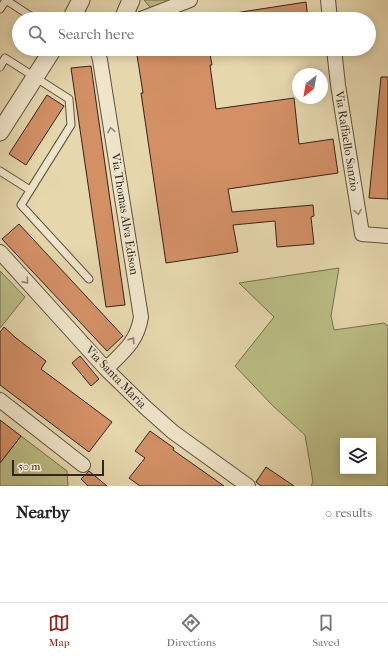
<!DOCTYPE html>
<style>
:root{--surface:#fff;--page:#f6f6f6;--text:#202124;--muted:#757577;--line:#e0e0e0;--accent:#8f2418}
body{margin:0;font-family:"IM FELL French Canon",serif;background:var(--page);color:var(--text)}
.controls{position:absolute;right:12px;bottom:12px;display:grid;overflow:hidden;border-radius:0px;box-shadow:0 2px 10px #0003}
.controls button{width:36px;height:36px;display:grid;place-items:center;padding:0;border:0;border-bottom:1px solid var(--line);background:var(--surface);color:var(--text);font:20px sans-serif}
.compass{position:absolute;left:292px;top:68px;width:36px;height:36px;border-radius:50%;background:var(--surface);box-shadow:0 2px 10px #0003;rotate:211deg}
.scale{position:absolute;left:12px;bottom:10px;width:92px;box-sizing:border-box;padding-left:4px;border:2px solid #32241f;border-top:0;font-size:11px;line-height:14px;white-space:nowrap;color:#32241f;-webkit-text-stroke:3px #efe5ca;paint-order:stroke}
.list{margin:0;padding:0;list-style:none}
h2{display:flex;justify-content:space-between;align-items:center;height:52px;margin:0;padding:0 16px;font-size:17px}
h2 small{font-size:13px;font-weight:400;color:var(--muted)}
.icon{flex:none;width:22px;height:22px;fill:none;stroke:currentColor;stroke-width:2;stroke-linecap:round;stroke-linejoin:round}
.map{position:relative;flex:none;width:388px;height:486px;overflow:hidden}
.search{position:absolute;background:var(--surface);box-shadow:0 2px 10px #0003;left:12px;right:12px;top:12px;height:44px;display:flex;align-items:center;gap:10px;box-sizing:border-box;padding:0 14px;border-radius:22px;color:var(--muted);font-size:15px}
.sheet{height:116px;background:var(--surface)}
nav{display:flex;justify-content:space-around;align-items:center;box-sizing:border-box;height:56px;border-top:1px solid var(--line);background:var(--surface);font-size:11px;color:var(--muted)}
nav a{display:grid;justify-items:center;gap:2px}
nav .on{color:var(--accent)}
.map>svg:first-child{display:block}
.green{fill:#bbbd85;stroke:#767052;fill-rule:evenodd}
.building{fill:#d39065;stroke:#32241f}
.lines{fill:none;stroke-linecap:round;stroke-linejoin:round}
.service-casing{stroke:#5f5142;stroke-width:9}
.minor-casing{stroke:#5f5142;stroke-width:16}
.tertiary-casing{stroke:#5f5142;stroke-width:19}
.service{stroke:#efe5ca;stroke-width:7}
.minor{stroke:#efe5ca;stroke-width:14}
.tertiary{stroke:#efe5ca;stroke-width:17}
.oneway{stroke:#908474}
.labels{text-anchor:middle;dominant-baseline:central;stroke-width:3.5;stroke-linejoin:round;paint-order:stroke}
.street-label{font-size:12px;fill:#32241f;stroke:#efe5ca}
</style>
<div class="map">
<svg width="388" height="486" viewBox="0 0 388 486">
<rect width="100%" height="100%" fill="#e6d7ad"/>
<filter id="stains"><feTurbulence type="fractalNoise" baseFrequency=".005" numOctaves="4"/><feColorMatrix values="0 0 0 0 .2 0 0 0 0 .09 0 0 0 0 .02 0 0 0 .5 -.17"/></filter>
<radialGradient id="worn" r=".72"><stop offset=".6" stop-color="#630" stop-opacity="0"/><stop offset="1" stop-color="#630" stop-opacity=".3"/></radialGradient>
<path class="green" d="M144,0H184L154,12Z
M339,268L331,316L334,330L384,323L388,326V486H311L313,482L305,435L272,405L235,366L274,317L239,283ZM343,441H373V471H343Z
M0,271L25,297L0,328Z
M21,436L67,471L68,486H0V463Z"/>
<path class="building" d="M306,2L308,19H235V13Z
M136,49H209L212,65H210L216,109L294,98L299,144L333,139L338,173L228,189L232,212L313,205L314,216L311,217L314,244L277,247L275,221L233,225L238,252L166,263L141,93H143Z
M91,66L125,305L106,307L71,68Z
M381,77H388V199L369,198Z
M47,95L64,106L26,165L9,154Z
M19,224L123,336L107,351L2,239Z
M4,327L16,338L46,361L41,369L112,422L89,452L0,385V332Z
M80,356L99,379L91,386L72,363Z
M0,420L21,436L0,463Z
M150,431L174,448L173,450L224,486H140L129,478L145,458L135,451Z
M266,467L294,486H261L256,482Z
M89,471L107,486H88L81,479Z"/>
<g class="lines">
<defs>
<path id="service" d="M6,0L35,19
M0,9L6,0
M0,67L5,58L69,99L71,125L21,205L89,279
M0,171L30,190"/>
<path id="minor" d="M328,0L330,19
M141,19L190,0
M97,49L100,60L141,317C137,342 124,351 106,369
M334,49L338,85L362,234L388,236
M0,252L106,369L146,408L173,432L248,486
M0,400L83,465"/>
<path id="tertiary" d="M71,19L81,0
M123,19L131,0
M0,132L53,49"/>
</defs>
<use href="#service" class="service-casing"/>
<use href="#minor" class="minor-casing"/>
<use href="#tertiary" class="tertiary-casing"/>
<use href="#service" class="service"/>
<use href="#minor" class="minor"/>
<use href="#tertiary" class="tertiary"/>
</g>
<defs><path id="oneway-chevron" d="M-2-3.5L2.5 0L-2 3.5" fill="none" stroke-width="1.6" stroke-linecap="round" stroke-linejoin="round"/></defs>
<g class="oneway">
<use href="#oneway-chevron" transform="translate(111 130) rotate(-99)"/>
<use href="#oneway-chevron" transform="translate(358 212) rotate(81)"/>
<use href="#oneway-chevron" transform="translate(26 281) rotate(48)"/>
<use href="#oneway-chevron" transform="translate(132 340) rotate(-57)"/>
</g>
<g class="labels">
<g class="street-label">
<text transform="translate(347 141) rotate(81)">Via Raffaello Sanzio</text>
<text transform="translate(125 214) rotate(81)">Via Thomas Alva Edison</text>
<text transform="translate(116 377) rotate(46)">Via Santa Maria</text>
</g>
</g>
<rect width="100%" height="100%" filter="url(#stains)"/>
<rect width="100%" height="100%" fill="url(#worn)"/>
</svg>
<div class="controls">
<button><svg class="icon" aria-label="layers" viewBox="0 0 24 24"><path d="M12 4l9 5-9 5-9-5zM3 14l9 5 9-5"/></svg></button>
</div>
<svg class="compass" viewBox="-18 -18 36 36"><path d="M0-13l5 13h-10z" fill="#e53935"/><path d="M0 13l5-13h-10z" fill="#757577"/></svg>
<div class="scale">50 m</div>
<div class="search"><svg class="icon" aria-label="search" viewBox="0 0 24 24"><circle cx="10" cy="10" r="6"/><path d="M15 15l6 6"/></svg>Search here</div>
</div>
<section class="sheet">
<h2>Nearby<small>0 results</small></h2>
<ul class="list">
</ul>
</section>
<nav>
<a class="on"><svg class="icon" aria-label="map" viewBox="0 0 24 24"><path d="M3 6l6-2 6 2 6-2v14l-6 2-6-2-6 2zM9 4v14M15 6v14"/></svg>Map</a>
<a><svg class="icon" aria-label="directions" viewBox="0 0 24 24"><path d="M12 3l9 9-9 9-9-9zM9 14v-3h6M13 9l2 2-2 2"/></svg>Directions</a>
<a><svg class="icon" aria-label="saved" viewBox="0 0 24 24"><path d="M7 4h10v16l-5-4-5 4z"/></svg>Saved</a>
</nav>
